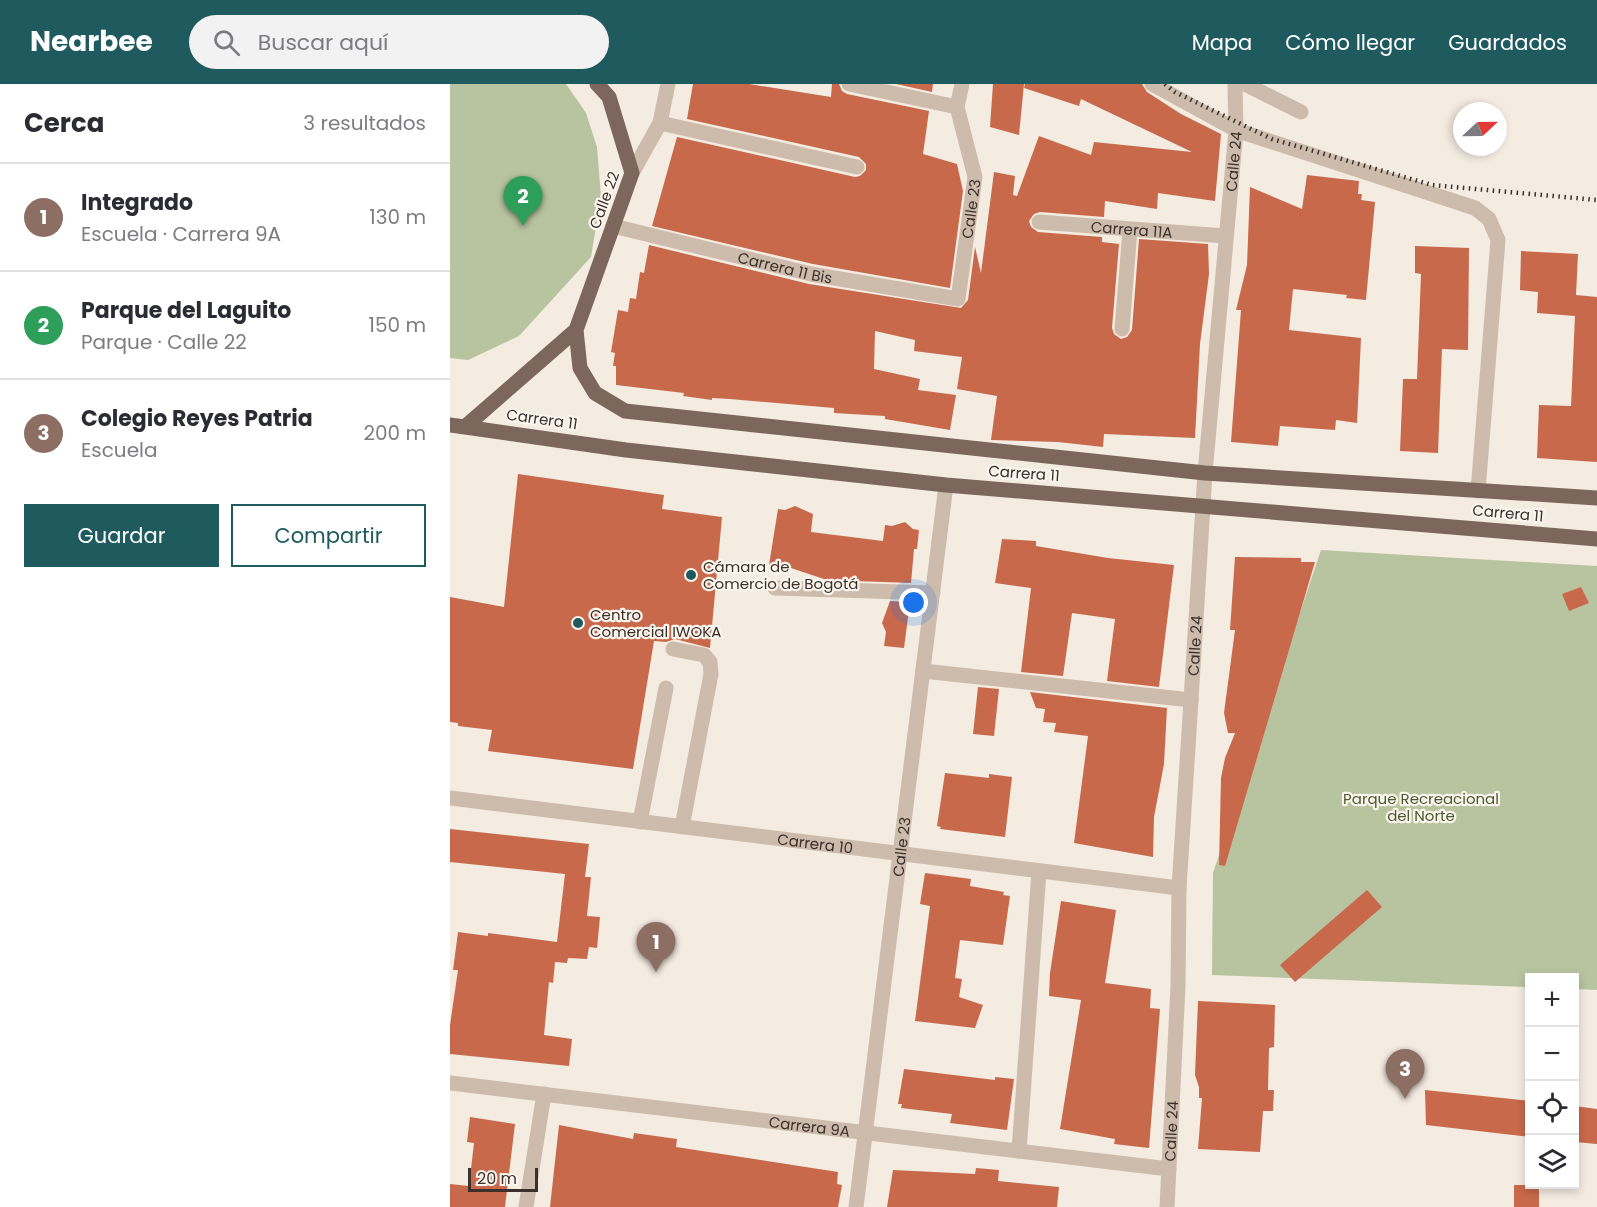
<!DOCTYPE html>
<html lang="es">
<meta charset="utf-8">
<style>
:root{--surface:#fff;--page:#f2f2f3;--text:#2b2b33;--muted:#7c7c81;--line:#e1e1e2;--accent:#1f5a5e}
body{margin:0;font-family:Poppins,sans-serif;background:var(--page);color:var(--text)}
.controls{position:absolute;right:18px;bottom:18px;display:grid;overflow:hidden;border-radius:0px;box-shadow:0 3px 9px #0003}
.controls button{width:54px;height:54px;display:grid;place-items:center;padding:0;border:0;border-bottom:2px solid var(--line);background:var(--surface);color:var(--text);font:30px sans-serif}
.compass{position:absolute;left:1003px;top:18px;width:54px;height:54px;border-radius:50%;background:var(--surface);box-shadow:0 3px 9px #0003;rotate:68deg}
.scale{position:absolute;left:18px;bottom:15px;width:70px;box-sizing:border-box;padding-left:6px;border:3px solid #3b302b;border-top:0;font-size:16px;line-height:21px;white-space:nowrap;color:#3b302b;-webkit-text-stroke:4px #fbf5ee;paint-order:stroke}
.you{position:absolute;left:464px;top:519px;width:21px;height:21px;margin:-15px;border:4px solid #fff;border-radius:50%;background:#1a73e8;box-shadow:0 0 0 9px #1a73e833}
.badge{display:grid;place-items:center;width:39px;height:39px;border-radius:50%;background:var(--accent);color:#fff;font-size:20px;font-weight:700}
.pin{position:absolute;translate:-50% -50px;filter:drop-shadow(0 2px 3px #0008)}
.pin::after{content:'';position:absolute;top:32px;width:21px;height:18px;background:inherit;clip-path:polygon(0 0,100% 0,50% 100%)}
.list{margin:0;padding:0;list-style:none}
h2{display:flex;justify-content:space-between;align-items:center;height:78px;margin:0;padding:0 24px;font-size:26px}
h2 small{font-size:20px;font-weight:400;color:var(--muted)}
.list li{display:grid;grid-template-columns:39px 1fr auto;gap:18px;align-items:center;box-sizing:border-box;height:108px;padding:0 24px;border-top:2px solid var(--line)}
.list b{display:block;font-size:22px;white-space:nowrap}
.list p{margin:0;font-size:20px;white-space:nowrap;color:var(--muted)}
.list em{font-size:20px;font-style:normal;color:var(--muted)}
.actions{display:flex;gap:12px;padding:18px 24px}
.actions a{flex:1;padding:14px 0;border:2px solid var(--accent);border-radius:0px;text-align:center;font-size:21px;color:var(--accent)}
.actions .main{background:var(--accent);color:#fff}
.icon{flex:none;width:33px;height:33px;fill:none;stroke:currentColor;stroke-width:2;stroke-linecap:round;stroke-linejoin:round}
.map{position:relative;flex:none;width:1147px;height:1123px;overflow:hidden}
header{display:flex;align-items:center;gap:36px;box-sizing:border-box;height:84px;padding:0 30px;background:var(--accent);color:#fff}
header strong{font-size:28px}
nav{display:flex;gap:33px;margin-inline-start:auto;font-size:21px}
.search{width:420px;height:54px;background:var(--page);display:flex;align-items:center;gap:15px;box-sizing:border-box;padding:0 21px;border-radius:33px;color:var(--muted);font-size:22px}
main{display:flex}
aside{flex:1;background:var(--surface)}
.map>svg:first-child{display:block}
.green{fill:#b8c4a0}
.building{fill:#c8694b}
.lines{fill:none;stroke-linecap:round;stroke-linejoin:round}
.minor{stroke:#cdbbac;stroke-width:15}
.major{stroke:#7d675c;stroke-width:15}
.rail{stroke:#3b302b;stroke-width:4.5;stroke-dasharray:1.5 4.5;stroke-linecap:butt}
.poi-dot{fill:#1f5a5e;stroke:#fbf5ee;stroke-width:2}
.labels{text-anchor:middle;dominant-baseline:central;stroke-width:4.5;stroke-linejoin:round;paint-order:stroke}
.street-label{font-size:15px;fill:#3b302b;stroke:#fbf5ee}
.poi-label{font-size:15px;fill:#3b302b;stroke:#fbf5ee;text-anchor:start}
.park-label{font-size:15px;fill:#4a5a2e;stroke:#fbf5ee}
</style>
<header>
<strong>Nearbee</strong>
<div class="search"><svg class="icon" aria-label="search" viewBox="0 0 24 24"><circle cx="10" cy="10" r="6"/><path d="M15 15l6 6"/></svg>Buscar aquí</div>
<nav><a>Mapa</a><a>Cómo llegar</a><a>Guardados</a></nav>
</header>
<main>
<aside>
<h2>Cerca<small>3 resultados</small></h2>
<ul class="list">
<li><span class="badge" style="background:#8d6e63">1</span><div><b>Integrado</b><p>Escuela · Carrera 9A</p></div><em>130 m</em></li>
<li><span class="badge" style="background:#2e9e5b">2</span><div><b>Parque del Laguito</b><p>Parque · Calle 22</p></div><em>150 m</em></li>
<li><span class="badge" style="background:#8d6e63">3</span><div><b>Colegio Reyes Patria</b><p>Escuela</p></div><em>200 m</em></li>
</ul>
<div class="actions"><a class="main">Guardar</a><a>Compartir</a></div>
</aside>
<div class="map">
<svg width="1147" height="1123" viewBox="0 0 1147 1123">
<rect width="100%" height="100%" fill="#f4ebe1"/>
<path class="green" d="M0,0H116L136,29L147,63L151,112L141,173L69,252L18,276L0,274Z
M871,466L1147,482V906L1125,905L1124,894H1080L1079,903L762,891L763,789Z"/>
<path class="building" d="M243,0H299L381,13L382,0H389L392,7L397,10L479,27L473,70L507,80L513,107L500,204L363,180L202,142L227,53L405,93L410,92L416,86V80L409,73L237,35Z
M446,0H483L482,8Z
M543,0H574L569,51L540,43Z
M575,0H692L697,8L731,30L771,50L765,117L708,109L707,125L655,117L654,133L590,128L584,130L579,137L581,143L588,148L652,153V158L669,160L662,244L664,250L671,255L677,253L682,246L689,155L758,160L759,190L750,260L745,354L654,350L653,363L608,358L541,356L547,312L507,305L512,273L464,267L465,256L425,247L424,285L470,295L468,306L506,311L500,346L435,335V332L384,329V324L280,315L262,314V316L233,312L234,309L166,301V282H163L165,269L161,268L168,226L178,228L180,214L186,215L190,188L194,189L199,161L359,200L511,224L518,216L525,163L531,189L544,88L565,92L563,111L567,112L589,52L641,71L644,58L742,68L631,15L629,22L574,4Z
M857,91L909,97L908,110H912L911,116L925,118L916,216L896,214L897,211L843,205L839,246L911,254L907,339L886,336L885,346L830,342L828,362L781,358L791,226H786L797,181L800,103L852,125Z
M965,162L1019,164L1018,266L992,265L988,369L950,367L953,295H967L971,190L965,189Z
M1071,167L1128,170L1126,211L1147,213V378L1087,374L1089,321L1121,322L1125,232L1087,229L1088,208L1070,206Z
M68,390L214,411L212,425L272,433L260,564L225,555L216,558L204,557L183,685L38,667L42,646L8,642V639L0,638V513L54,523Z
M345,422L363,430L361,448L433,457L435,441L442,442L455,438L463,445L469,446L467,465H464L461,499L377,496L338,483L319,481L328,425L335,426Z
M552,455L586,457V462L658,474L724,481L709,603L657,597L665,535L622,529L613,592L571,588L581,504L545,499Z
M785,473L851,474V478H865L775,782L769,781L771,694L775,674L785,649H778L774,629L785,546H780Z
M1131,503L1139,519L1119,527L1112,510Z
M440,517L460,518L454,564L434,562L436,548L432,539Z
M528,603L549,605L544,652L523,650Z
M580,608L717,624L714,680L704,733L703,773L624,759L638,652L604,648L606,639L593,638L595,625L586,624Z
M495,689L539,694V690L562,693L555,753L490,745L491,743L487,742Z
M0,745L139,760L135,793H141L137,832L150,833L147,864L139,863L137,875L118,874L117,879L105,878L103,899L99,898L94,951L122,955L119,982L0,970V941L8,886H3L8,848L38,852V849L107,858L115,790L0,778Z
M475,789L521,795L520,802L554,808L553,811L560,812L553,861L510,856L505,894L512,895L509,913L533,921L525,944L465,937L480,822L470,820Z
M917,806L932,823L845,898L830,881Z
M611,817L666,826L655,899L701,905L700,924L710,925L699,1064L664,1060L665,1055L610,1045L631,916L599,912L600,889Z
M748,917L825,921L824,963L819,964L818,1006H824L823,1027H813L810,1068L748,1065L752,1014H749V1003L745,991Z
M454,985L545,996V993L564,995L557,1046L500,1039L502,1030L451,1024L452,1020H448Z
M975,1006L1080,1017V1053L976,1041Z
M1125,1022L1147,1025V1060L1125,1058Z
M20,1033L65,1040L55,1123H0V1100L19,1102L24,1059L17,1058Z
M109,1041L183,1055L184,1049L227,1055L226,1063L388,1088L387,1100L392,1101L388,1123H100Z
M526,1084L549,1086L548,1097L609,1103L607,1123H437L443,1086L525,1090Z
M1064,1101H1089V1123H1064Z"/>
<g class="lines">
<g class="minor">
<path d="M399,0L507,23"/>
<path d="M702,0L786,46L1025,124L1039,135L1048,156L1028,407"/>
<path d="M795,0L851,28"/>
<path d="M210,39L407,83"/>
<path d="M182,89L210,39L218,0"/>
<path id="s1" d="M589,138L775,152"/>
<path id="s2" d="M163,142L361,190L508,215L525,93L507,23L512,0"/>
<path d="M672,245L680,146"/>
<path d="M325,504L483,509"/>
<path d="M223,565L254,571L260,578L261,590L232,743"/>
<path d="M473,587L741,616"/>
<path id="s3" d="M0,714L729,804"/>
<path d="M190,738L216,604"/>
<path id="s4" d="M0,999L719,1085"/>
<path d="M569,1067L589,787"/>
<path d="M76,1123L94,1010"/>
<path id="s5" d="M406,1123L496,401"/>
<path id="s6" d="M717,1123L728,902L729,804L741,616L755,389L786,46L785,0"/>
</g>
<path class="major" d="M147,0L159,13L182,89L126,246L130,284L145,309L175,327L755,389L1147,414
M0,341L176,366L496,401L1147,455
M16,342L126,246"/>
<path class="rail" d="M715,0L725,8L822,55L982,101L1147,116"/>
</g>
<g class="poi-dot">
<circle cx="241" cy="491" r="6"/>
<circle cx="128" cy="539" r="6"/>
</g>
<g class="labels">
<g class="street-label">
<text stroke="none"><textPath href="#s6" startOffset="1048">Calle 24</textPath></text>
<text transform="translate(154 116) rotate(-70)">Calle 22</text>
<text stroke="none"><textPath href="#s2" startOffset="444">Calle 23</textPath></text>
<text stroke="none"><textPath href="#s1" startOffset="93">Carrera 11A</textPath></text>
<text stroke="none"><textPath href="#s2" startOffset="177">Carrera 11 Bis</textPath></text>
<text transform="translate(92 335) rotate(8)">Carrera 11</text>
<text transform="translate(574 389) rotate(4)">Carrera 11</text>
<text transform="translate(1058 429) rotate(5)">Carrera 11</text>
<text stroke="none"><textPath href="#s6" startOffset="562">Calle 24</textPath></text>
<text stroke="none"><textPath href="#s3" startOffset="368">Carrera 10</textPath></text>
<text stroke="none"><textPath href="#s5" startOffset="363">Calle 23</textPath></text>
<text stroke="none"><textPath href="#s4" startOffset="362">Carrera 9A</textPath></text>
<text stroke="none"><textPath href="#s6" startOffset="76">Calle 24</textPath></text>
</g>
<g class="poi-label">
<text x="253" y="482">Cámara de<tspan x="253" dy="17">Comercio de Bogotá</tspan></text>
<text x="140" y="530">Centro<tspan x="140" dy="17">Comercial IWOKA</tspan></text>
</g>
<g class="park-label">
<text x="971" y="714">Parque Recreacional<tspan x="971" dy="17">del Norte</tspan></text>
</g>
</g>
</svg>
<div class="controls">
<button>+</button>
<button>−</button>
<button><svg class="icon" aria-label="locate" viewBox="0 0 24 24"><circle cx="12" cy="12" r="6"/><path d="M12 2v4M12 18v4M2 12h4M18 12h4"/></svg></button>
<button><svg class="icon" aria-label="layers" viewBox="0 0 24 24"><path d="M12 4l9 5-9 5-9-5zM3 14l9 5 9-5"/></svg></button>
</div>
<svg class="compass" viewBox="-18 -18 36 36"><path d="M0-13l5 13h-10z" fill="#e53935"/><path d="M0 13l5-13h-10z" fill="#7c7c81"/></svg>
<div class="scale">20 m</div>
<div class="you"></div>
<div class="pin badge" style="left:206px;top:888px;background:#8d6e63">1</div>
<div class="pin badge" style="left:73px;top:142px;background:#2e9e5b">2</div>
<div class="pin badge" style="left:955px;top:1015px;background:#8d6e63">3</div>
</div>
</main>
